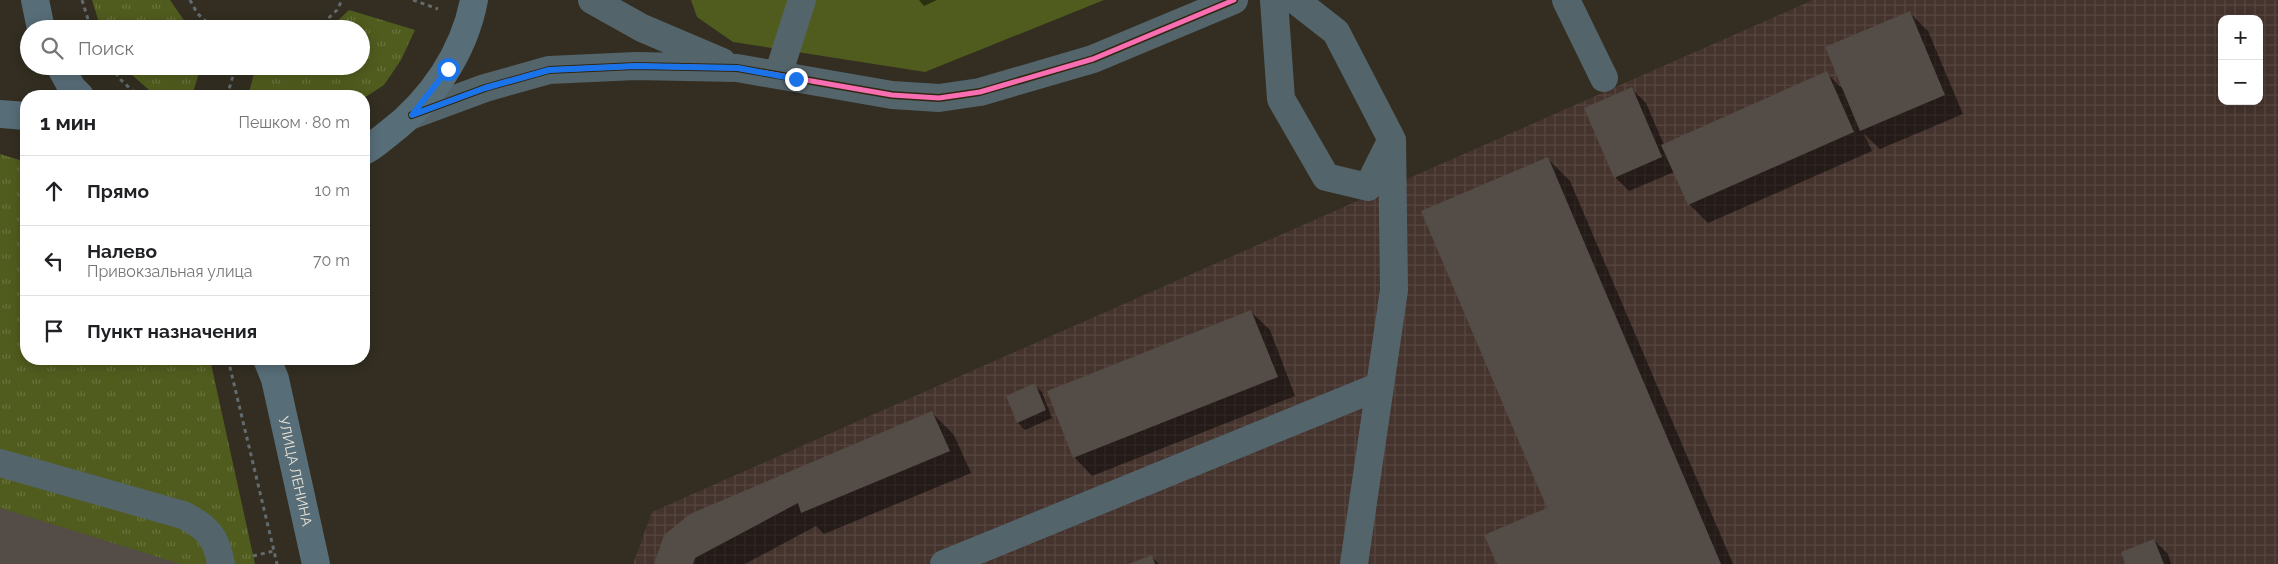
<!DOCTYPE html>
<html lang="ru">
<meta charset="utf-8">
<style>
:root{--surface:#fff;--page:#f2f2f2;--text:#202124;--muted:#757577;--line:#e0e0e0}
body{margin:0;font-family:Raleway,sans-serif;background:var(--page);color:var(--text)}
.controls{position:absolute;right:15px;top:15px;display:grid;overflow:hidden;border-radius:10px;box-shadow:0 2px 12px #0003}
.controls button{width:45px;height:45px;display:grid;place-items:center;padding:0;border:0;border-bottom:1px solid var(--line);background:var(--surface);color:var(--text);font:25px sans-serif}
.stop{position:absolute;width:15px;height:15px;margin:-11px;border:4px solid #1a73e8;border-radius:50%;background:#fff}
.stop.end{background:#1a73e8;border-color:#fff;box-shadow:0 1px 5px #0008}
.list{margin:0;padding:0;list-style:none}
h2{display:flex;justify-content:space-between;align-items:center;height:65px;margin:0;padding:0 20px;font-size:21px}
h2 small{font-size:16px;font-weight:400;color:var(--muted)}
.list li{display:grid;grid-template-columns:32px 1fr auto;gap:15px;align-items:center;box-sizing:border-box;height:70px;padding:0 20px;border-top:1px solid var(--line)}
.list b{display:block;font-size:19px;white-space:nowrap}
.list p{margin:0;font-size:16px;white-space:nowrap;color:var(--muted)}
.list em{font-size:16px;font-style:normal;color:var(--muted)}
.icon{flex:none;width:28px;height:28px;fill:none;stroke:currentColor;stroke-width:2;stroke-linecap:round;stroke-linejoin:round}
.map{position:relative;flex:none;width:2278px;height:564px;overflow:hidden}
.search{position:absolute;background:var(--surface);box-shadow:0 2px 12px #0003;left:20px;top:20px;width:350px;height:55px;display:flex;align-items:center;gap:12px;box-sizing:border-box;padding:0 18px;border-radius:28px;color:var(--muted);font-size:19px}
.panel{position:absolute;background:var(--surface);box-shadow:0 2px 12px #0003;left:20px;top:90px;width:350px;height:275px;border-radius:20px}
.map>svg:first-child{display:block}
.industrial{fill:url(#industrial-grid);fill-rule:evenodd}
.grass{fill:url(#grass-tufts)}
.park{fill:#505c1e}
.shadow{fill:#0007}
.building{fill:#544c46}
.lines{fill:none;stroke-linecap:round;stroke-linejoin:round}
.path{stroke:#636b6e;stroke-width:3;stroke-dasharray:4 4;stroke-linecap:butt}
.minor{stroke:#54646b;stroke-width:28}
.major{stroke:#576d78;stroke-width:28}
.cycleway-casing{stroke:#302711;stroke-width:8}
.cycleway{stroke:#f96db3;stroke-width:5}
.route{stroke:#1a73e8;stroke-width:6}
.labels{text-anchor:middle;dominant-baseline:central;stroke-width:4;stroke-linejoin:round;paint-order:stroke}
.street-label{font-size:14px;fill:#ece6d9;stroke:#302711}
</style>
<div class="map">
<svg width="2278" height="564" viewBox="0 0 2278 564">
<defs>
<pattern id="industrial-grid" width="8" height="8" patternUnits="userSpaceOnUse" patternTransform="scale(1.25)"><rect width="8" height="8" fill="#45332d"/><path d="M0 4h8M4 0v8" fill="none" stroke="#574741"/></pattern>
<pattern id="grass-tufts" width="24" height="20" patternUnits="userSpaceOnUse" patternTransform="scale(1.25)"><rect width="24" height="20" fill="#505c1e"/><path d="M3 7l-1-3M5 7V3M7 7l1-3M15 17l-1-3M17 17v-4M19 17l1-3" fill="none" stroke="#69733e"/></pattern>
</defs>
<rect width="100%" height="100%" fill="#332e21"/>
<path class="industrial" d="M1813,0H2278V564H633L652,512ZM2222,19H2259V101H2222Z"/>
<path class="grass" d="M92,0H170L190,29H101Z
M349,10L415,30L401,60L384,85L364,98V96H248L256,66H361V29H329Z
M122,66H201L192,96H161L149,90Z
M0,154L26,162V359H210L255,564H0Z"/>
<path class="park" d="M691,0H1104L925,72L733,42L697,17Z"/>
<path class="shadow" d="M919,0H937L924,6Z
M1910,13L1928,31L1963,114L1880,149L1864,134L1872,151L1708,223L1689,204L1674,172L1629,191L1615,177L1632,89L1646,103L1664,145L1826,73L1844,90Z
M1548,159L1570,181L1733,564H1498L1549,509Z
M1251,312L1270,330L1295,396L1092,476L1074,457Z
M1034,385L1042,392L1052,418L1025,430L1018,423L1007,396Z
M932,413L954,435L971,473L824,534L816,526L745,564H655Z
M2154,540L2168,554L2171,564H2127Z
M1151,556L1159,564H1131Z"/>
<path class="building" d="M1910,11L1945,95L1860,131L1825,47Z
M1827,71L1854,132L1688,205L1661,145Z
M1632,87L1662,157L1614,178L1584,108Z
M1548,157L1721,564H1497L1484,535L1547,508L1421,211Z
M1251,310L1278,377L1073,458L1047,391Z
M1035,383L1046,410L1017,423L1006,396Z
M932,411L950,451L801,513L798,503L695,558L693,564H654L664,535L690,514Z
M0,508L181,564H0Z
M2154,539L2164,564H2125L2121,552Z
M1152,555L1155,564H1128Z"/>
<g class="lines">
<path class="path" d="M82,0L91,29
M190,0L197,13L214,29
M413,0L438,9
M317,29L337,10L342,0
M111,66L121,80L138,96
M227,96L236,66
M228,359L274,551
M253,556L274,551L277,564"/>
<path class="minor" d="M592,0L642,28L722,62
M1274,0L1281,99L1326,177L1368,187L1390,143
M1295,0L1336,32L1392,140L1394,290L1354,564
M1566,0L1604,78
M778,75L802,0
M412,115L485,88L549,70L636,66L737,68L892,95L939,98L980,92L1093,59L1234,0
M0,463L183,515C207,527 216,536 221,564
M944,564L1380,386"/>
<g class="major">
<path d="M35,0L41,29"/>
<path d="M60,66L72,88L80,96"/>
<path d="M0,114L26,116"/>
<path d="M364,151C373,147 381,139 389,133C431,101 464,53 474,0"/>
<path id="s1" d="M267,359L275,379L316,564"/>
</g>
<defs>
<path id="cycleway" d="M412,115L485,88L549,70L636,66L737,68L892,95L939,98L980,92L1093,59L1234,0"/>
</defs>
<use href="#cycleway" class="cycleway-casing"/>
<use href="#cycleway" class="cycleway"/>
</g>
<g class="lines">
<path class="route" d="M448,69L412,115L485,88L549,70L636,66L738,68L796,79"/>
</g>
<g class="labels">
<g class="street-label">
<text stroke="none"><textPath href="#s1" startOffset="116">УЛИЦА ЛЕНИНА</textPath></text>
</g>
</g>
</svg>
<div class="controls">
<button>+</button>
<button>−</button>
</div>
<div class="stop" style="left:448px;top:69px"></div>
<div class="stop end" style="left:796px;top:79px"></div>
<div class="search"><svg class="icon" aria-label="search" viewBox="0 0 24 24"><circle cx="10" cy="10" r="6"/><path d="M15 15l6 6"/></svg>Поиск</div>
<section class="panel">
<h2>1 мин<small>Пешком · 80 m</small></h2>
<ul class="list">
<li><svg class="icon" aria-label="ahead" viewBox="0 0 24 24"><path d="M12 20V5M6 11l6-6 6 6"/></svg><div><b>Прямо</b></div><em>10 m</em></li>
<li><svg class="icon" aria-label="left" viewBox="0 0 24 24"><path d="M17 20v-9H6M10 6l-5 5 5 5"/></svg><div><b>Налево</b><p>Привокзальная улица</p></div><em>70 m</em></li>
<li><svg class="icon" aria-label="arrive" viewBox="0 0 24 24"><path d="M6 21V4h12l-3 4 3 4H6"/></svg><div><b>Пункт назначения</b></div></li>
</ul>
</section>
</div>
